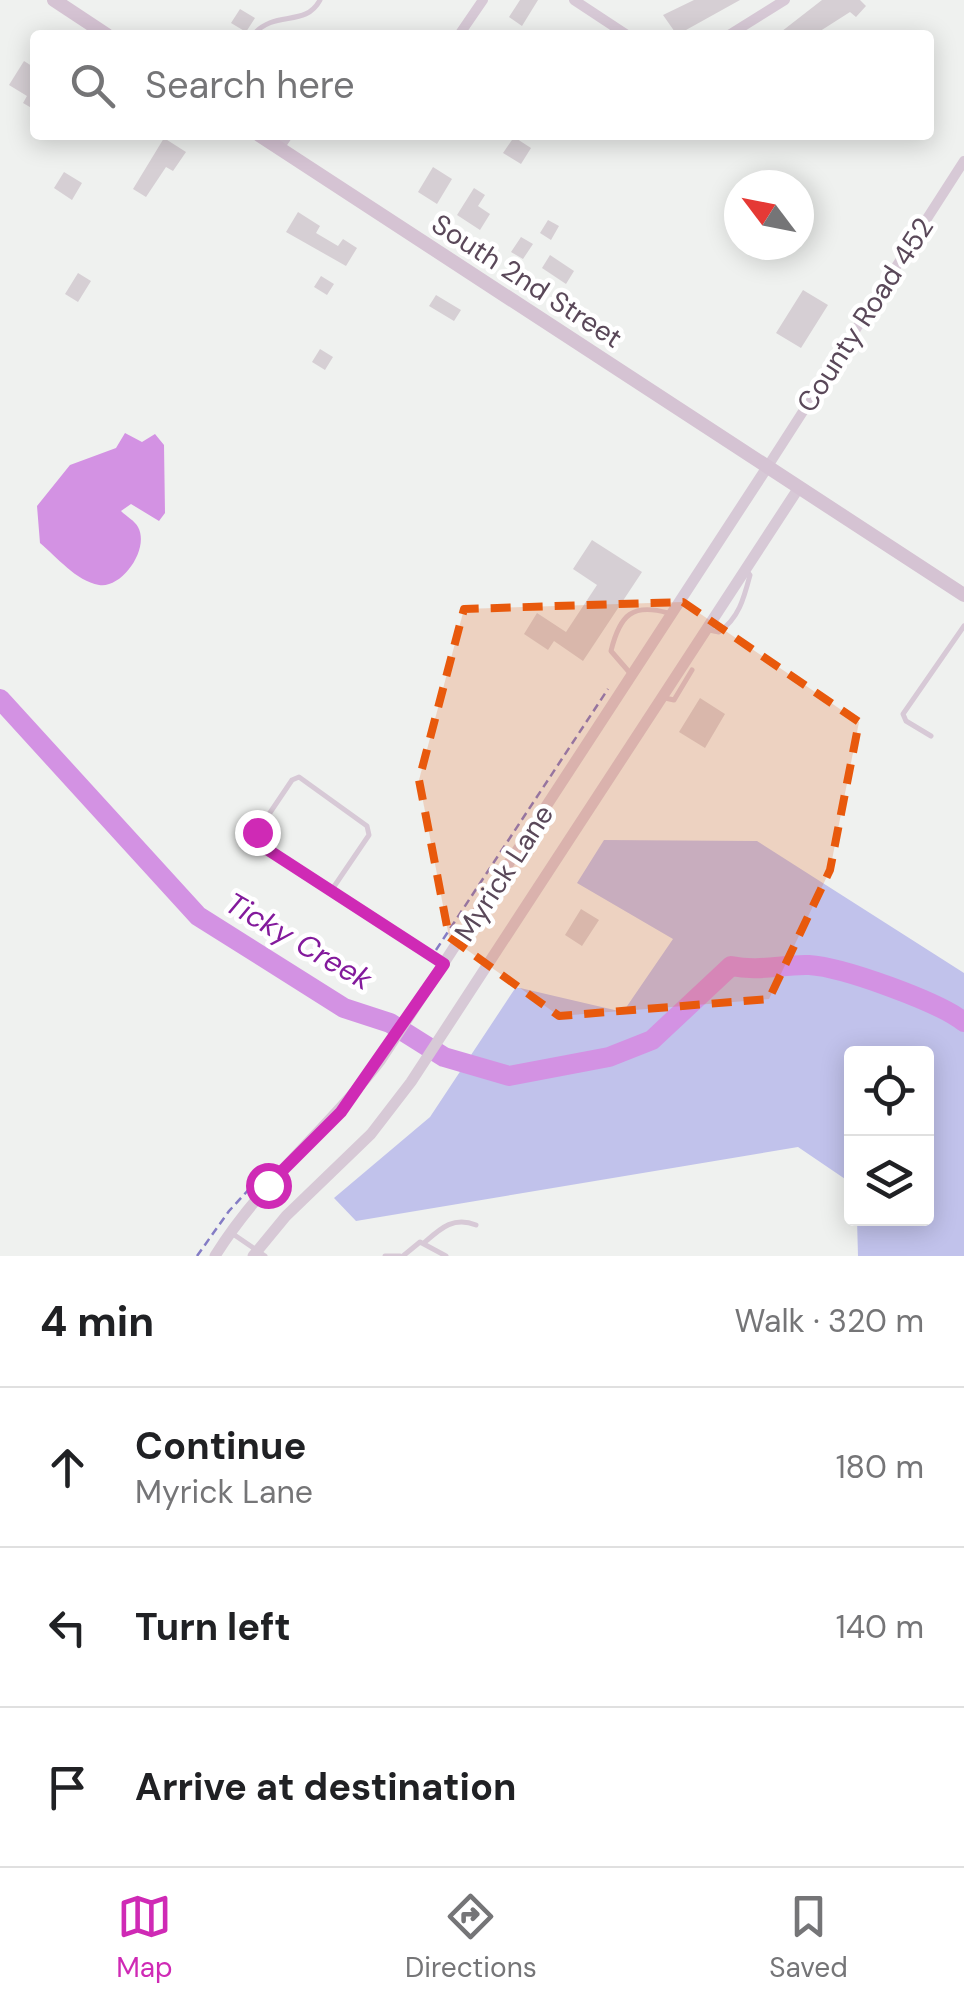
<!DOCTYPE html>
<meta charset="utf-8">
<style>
:root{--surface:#fff;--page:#f2f2f2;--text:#202124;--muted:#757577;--line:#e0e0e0;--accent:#cf2ab5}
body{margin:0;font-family:"DM Sans",sans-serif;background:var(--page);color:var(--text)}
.controls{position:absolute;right:30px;bottom:30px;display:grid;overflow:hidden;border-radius:10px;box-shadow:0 5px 25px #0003}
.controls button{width:90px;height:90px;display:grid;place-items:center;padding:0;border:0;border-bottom:2px solid var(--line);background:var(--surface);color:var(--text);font:50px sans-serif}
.compass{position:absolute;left:724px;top:170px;width:90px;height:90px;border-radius:50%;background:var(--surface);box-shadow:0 5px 25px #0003;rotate:302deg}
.stop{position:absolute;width:30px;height:30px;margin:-22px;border:8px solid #cf2ab5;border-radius:50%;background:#fff}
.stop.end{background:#cf2ab5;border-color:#fff;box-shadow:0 2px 10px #0008}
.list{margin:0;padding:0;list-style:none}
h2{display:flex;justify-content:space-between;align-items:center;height:130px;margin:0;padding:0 40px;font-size:42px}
h2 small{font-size:32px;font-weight:400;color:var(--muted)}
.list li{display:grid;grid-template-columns:65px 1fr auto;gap:30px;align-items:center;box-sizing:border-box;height:160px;padding:0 40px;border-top:2px solid var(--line)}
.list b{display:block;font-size:38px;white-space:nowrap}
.list p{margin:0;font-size:32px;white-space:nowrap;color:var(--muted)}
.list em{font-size:32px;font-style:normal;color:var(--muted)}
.icon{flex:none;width:55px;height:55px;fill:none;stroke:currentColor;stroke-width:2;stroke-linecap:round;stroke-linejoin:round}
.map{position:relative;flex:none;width:964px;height:1256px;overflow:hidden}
.search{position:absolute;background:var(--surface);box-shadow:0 5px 25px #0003;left:30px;right:30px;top:30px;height:110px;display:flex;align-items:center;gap:25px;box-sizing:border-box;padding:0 35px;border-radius:10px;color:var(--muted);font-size:38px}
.sheet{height:610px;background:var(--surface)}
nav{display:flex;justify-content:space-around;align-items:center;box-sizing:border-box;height:140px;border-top:2px solid var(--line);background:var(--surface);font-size:28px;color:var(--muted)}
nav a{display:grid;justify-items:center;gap:5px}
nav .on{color:var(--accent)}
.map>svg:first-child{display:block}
.green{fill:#c1c2eb}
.water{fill:#d392e3}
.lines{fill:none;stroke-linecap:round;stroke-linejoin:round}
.river{stroke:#d392e3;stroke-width:20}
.building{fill:#d6cfd4}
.path{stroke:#847cc5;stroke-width:2.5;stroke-dasharray:8 5;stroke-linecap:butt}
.service{stroke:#d7c9d6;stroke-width:5}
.minor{stroke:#d7c9d6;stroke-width:10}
.tertiary{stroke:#d7c9d6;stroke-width:11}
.secondary{stroke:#d5c3d3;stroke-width:14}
.route{stroke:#cf2ab5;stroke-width:12}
.marked{fill:#e8590c;fill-opacity:0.2;stroke:#e8590c;stroke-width:8;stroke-dasharray:20 12;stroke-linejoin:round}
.labels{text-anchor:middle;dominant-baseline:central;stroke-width:9;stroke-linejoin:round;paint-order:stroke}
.street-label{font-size:28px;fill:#5a4859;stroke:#fff}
.water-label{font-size:30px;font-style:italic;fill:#831a9c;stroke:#fff}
</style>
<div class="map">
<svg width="964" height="1256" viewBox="0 0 964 1256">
<rect width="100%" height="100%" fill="#eff1ef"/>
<path class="green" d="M604,840L757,841L964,973V1256H858L857,1219L926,1218V1054H852L851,1183L798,1147L356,1221L334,1198L430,1117L516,987L623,1012L673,939L577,883Z"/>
<path class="water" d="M125,433L142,442L155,434L164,445L165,513L159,521L131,504L121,511C126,516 135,521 138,527C150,549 122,589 99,585C76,581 57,557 40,543L37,506L70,465L116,448Z"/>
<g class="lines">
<path class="river" d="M0,699L198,916L344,1008L390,1023L444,1057L509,1076L609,1057L652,1040L731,966C760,972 782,964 809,965C843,967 939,1002 964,1022"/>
</g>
<path class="building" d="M520,0H538L522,26L509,17Z
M694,0H740L677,35L663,15Z
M822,0H860L866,6L856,17L850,12L814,35H777Z
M240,9L255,18L246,32L231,23Z
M24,61L35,68V110L23,103L27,96L9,85Z
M514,137L531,148L521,164L503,153Z
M164,138L186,152L173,171L166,167L146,197L133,189Z
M433,167L452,179L437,204L418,192Z
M64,172L82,183L72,200L54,188Z
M474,188L485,195L478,206L490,214L480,230L457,215Z
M298,212L320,226L316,233L338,246L343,239L357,248L346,266L286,232Z
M548,220L559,226L551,240L540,233Z
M521,237L533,244L523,259L511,252Z
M550,255L574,271L566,284L542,268Z
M78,273L91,281L78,302L65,294Z
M321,276L334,284L327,295L314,287Z
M803,290L828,305L801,348L776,333Z
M436,295L461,310L454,321L429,306Z
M320,349L333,357L325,370L312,362Z
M592,540L642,572L583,661L554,641L548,650L524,634L537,613L566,632L597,585L573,569Z
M700,698L725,714L705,748L679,732Z
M581,909L599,920L582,946L565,935Z"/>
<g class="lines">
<path class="path" d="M436,950L608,689
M197,1256L229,1211L263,1174"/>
<path class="service" d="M253,35C275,9 305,28 320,0
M709,630L719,632C739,618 744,598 750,575L746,570
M630,673L611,651C620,614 633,603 668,613
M665,698L674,700L692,670
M931,736L906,721L903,714L964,626
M331,891L369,835L367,826L299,777L292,780L257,832L259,844L441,962
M233,1234L265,1256
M425,1242C441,1228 454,1216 476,1225
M385,1256H400
M403,1256L420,1242L446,1256"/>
<path class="minor" d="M574,0L627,35
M459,35L483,0
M729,35L785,0
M279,148L288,135
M766,469L964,161"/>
<path class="tertiary" d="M215,1256C260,1183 328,1129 380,1061L766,469
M253,1256L286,1216L371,1134L411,1082L798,489"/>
<path class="secondary" d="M54,0L107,35
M259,135L964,595"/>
</g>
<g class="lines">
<path class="route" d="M257,832L259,844L444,964L341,1112L268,1185"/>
</g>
<path class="marked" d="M683,602L859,722L830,870L769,999L559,1016L449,937L419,780L464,609Z"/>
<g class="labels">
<g class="street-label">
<text transform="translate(527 281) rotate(33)">South 2nd Street</text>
<text transform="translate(865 315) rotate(-57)">County Road 452</text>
<text transform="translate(504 873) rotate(-57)">Myrick Lane</text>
</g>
<g class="water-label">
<text transform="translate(299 941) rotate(30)">Ticky Creek</text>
</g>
</g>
</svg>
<div class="controls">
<button><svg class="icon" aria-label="locate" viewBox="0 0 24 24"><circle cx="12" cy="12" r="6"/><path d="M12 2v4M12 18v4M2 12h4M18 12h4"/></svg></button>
<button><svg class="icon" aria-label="layers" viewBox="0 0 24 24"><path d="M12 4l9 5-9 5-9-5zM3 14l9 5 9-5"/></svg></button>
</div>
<svg class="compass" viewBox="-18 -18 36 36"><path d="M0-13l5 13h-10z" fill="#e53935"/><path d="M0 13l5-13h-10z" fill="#757577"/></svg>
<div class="stop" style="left:268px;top:1185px"></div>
<div class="stop end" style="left:257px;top:832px"></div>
<div class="search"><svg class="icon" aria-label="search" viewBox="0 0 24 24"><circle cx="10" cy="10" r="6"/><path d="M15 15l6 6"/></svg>Search here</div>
</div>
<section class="sheet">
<h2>4 min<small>Walk · 320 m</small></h2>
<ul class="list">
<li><svg class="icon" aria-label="ahead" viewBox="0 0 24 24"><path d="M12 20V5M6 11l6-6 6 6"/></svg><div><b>Continue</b><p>Myrick Lane</p></div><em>180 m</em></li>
<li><svg class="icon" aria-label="left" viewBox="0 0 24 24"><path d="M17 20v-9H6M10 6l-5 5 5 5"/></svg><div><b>Turn left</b></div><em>140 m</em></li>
<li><svg class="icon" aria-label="arrive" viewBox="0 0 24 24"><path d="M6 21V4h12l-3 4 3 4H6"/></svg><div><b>Arrive at destination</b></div></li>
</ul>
</section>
<nav>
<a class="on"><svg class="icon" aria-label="map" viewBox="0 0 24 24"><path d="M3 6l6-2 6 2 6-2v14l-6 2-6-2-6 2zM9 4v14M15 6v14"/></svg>Map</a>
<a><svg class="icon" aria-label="directions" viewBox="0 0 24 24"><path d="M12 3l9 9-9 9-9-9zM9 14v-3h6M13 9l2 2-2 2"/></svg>Directions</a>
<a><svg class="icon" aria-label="saved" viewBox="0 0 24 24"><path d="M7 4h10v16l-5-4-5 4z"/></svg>Saved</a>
</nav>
